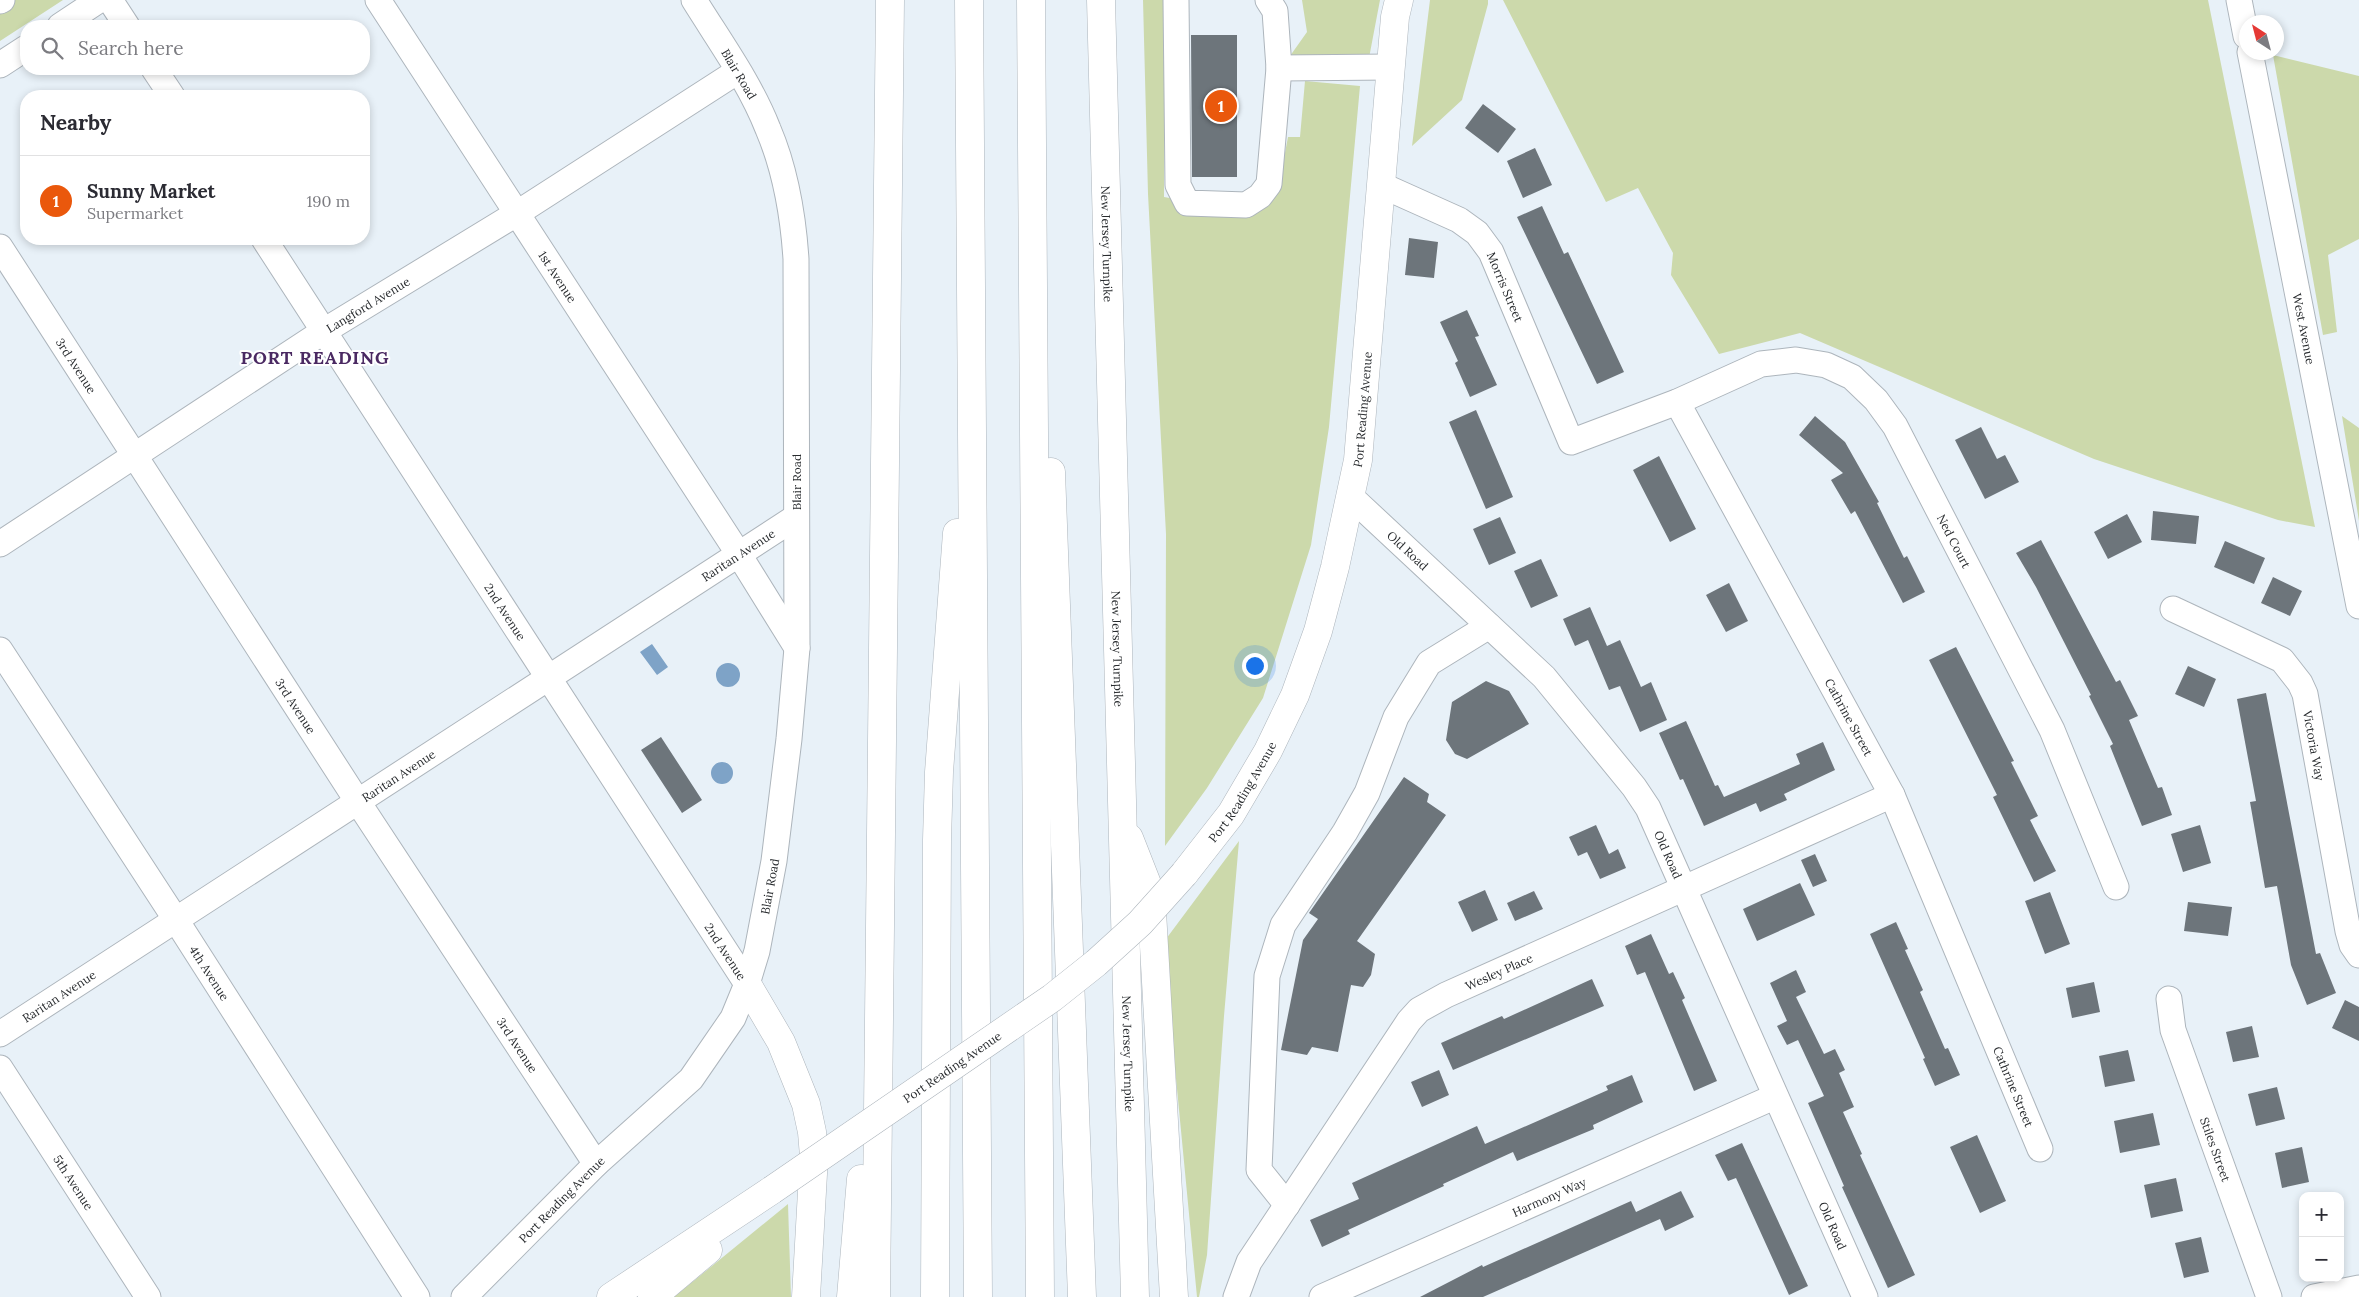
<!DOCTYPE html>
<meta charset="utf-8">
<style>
:root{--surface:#fff;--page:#f7f7f7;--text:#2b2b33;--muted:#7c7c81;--line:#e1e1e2;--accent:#ea580c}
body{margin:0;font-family:Lora,serif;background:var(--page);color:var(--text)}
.controls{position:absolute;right:15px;bottom:15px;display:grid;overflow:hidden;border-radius:10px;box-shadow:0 2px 8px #0003}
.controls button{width:45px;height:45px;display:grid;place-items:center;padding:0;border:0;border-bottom:1px solid var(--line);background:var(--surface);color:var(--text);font:25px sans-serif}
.compass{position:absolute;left:2239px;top:15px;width:45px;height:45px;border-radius:50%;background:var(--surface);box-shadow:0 2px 8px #0003;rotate:324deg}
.you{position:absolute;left:1254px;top:665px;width:18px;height:18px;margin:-12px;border:4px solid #fff;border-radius:50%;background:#1a73e8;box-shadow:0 0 0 8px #1a73e833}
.badge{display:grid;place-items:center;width:32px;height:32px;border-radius:50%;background:var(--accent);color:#fff;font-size:16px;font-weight:700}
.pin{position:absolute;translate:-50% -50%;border:2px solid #fff;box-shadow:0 1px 5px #0006}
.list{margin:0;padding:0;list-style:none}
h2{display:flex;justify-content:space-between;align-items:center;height:65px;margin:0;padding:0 20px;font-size:21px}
h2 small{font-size:16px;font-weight:400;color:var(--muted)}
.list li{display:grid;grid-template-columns:32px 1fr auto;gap:15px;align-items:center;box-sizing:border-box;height:90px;padding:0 20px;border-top:1px solid var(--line)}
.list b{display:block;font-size:19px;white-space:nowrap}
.list p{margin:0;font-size:16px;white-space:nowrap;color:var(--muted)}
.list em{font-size:16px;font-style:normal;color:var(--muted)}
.icon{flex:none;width:28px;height:28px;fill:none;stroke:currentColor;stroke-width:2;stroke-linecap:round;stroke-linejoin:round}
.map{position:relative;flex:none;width:2359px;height:1297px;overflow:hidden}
.search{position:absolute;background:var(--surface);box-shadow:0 2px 8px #0003;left:20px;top:20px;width:350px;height:55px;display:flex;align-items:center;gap:12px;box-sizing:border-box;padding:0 18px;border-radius:20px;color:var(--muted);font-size:19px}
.panel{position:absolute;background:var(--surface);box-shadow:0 2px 8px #0003;left:20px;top:90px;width:350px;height:155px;border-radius:20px}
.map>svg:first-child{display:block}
.green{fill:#ccd9ab}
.water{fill:#7ea3c7}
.building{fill:#6d757b}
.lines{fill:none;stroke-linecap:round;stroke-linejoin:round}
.minor-casing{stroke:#adb5bc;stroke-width:27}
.major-casing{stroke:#adb5bc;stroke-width:29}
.highway-casing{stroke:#adb5bc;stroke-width:29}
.minor{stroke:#fff;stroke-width:25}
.major{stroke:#fff;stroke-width:28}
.highway{stroke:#fff;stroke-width:28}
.major-bridge-casing{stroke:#adb5bc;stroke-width:29;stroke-linecap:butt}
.major-bridge{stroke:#fff;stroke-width:28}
.labels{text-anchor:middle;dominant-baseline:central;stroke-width:4;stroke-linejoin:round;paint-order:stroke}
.street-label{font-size:12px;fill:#282b2e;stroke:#fff}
.district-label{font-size:18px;font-weight:bold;letter-spacing:1px;fill:#4a2962;stroke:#fff}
</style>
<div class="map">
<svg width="2359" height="1297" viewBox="0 0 2359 1297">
<rect width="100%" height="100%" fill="#e8f1f8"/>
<path class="green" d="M0,0H63L0,41Z
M1143,0H1165L1164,197L1256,213L1279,184L1288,137H1300L1305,81L1360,86L1329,427L1311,545L1263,698L1207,788L1165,846L1166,534L1148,194Z
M1302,0H1380L1369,58L1290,56L1307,32Z
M1430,0H1488V4L1462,100L1412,146Z
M1503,0H2208L2315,527L2278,520L2094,459L1800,333L1719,354L1671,275L1673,253L1638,188L1606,202Z
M2273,55L2359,76V239L2328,255L2337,332L2323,335Z
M2342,416L2359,428V521Z
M1239,841L1224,1016L1207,1255L1199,1297H1197L1163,943Z
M788,1204L791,1297H674Z"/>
<path class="water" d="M652,644L668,667L657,675L640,652Z
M716 675a12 12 0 1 1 24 0a12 12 0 1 1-24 0Z
M711 773a11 11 0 1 1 22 0a11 11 0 1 1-22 0Z"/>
<path class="building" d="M1191,35H1237V177H1192Z
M1483,104L1516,129L1498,153L1465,128Z
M1535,148L1552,185L1523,198L1507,161Z
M1542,206L1564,254L1568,252L1624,372L1597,384L1517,217Z
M1409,238L1438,242L1434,278L1405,275Z
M1467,310L1479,336L1475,337L1497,385L1470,397L1455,363L1458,361L1440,322Z
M1476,410L1513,497L1486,509L1449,422Z
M1815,416L1845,442L1879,502L1877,503L1904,558L1907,556L1925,592L1903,603L1855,511L1851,514L1831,480L1843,473L1799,435Z
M1981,427L1997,459L2005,455L2019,482L1985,499L1955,440Z
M1659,456L1696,529L1670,542L1633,470Z
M2153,511L2199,516L2196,544L2151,540Z
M2127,514L2142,542L2108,559L2094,532Z
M1500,517L1516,553L1489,565L1473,529Z
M2041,540L2116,682L2120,680L2138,716L2129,720L2158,788L2162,787L2172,815L2142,826L2110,746L2113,744L2089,696L2091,695L2036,587L2016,553Z
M2225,541L2265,558L2254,584L2214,567Z
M1541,559L1558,596L1531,608L1514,571Z
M2273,577L2302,591L2290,616L2261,603Z
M1729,583L1748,621L1726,632L1706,595Z
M1590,607L1607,646L1620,640L1641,687L1651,682L1667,720L1640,732L1620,686L1609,690L1588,640L1575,646L1563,619Z
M1956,647L2014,761L2011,762L2038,816L2030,820L2056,871L2034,882L1993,797L1997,795L1929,660Z
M2188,666L2216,679L2204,707L2175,694Z
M1486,681L1509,691L1529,724L1467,759L1455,754L1446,740L1452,702Z
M2266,693L2316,954L2320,953L2336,993L2307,1005L2291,965L2277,886L2265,888L2250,802L2256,801L2237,699Z
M1686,721L1715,786L1718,785L1724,797L1800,764L1796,754L1823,742L1835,770L1784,794L1787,800L1760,812L1756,803L1704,826L1683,779L1680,780L1659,733Z
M661,737L702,800L682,813L641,750Z
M1404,777L1429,794L1427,802L1446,815L1357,941L1375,954L1371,975L1363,987L1351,985L1338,1052L1312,1047L1307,1055L1281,1050L1303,940L1318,919L1309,913Z
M1596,825L1609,854L1618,849L1626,868L1600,879L1587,852L1578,856L1569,837Z
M2200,825L2211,863L2183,872L2171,834Z
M1815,854L1827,881L1813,887L1801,860Z
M1800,883L1815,915L1757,941L1743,909Z
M1485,890L1498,920L1472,932L1458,902Z
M1534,891L1543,909L1515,921L1507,903Z
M2050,892L2070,944L2045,954L2025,901Z
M2188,902L2232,907L2228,936L2184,931Z
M1896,922L1908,949L1905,950L1923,990L1920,992L1945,1049L1948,1048L1960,1075L1935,1086L1923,1059L1925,1058L1870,934Z
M1651,934L1669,974L1673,972L1685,998L1682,1000L1717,1081L1694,1091L1645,972L1637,975L1625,946Z
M1796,970L1806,992L1796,997L1824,1054L1835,1049L1845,1070L1839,1073L1854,1107L1843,1112L1862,1154L1860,1155L1915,1275L1888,1288L1842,1187L1844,1186L1808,1103L1824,1096L1798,1040L1787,1045L1777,1026L1787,1021L1770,983Z
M1592,979L1604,1006L1453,1070L1441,1043L1502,1016L1504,1019Z
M2094,982L2100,1012L2072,1018L2066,988Z
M2345,1000L2359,1007V1041L2332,1028Z
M2252,1026L2259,1057L2233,1062L2226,1032Z
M2128,1050L2135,1081L2105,1087L2099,1056Z
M1439,1070L1449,1095L1422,1107L1411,1082Z
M1632,1075L1643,1102L1593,1125L1594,1129L1517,1161L1513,1152L1443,1184L1444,1186L1348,1230L1350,1234L1322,1247L1310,1220L1359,1199L1352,1183L1477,1126L1485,1144L1608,1090L1606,1086Z
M2277,1087L2285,1119L2256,1126L2248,1094Z
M2153,1113L2160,1145L2120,1153L2114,1121Z
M1977,1135L2006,1201L1980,1213L1950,1147Z
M1742,1143L1808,1286L1789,1295L1736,1178L1728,1181L1715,1155Z
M2302,1147L2309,1182L2282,1188L2275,1153Z
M2176,1178L2183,1211L2151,1218L2144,1185Z
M1681,1191L1694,1217L1665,1231L1660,1219L1483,1297H1420L1482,1265L1483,1267L1631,1201L1636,1212Z
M2201,1237L2209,1272L2184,1278L2175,1243Z"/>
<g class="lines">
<defs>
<g id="minor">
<path d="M110,0L127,26"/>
<path id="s1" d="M378,0L738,553L797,648"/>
<path d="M1176,0L1178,185L1187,203L1246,205L1260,196L1269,184L1279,68L1275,11L1268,0"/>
<path d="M2239,0L2246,36"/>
<path d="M0,1L2,0"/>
<path d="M60,26L99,0"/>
<path id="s2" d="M2250,52L2359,606"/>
<path d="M0,65L26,48"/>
<path d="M1279,68L1391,67"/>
<path d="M154,69L172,96"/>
<path id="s3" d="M1381,185L1459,220L1477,233L1491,252L1571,442L1677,402L1761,364L1796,360L1826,365L1852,377L1876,400L1895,426L2052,730L2116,887"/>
<path id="s4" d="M264,239L747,984"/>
<path id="s5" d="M0,247L358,802L596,1164"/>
<path id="s6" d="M1677,402L1892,795L2040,1149"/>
<path id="s7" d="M1351,497L1544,677L1634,787L1648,808L1865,1297"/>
<path id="s8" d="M0,544L324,331L516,214L738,71"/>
<path id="s9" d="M2173,609L2282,660L2300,683L2305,694L2348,931L2352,945L2359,955"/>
<path id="s10" d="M0,650L176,920L417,1297"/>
<path id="s11" d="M2169,999L2173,1030L2269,1297"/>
<path id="s12" d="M0,1034L796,517"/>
<path id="s13" d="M0,1068L148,1297"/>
<path d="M1287,1205L1259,1170L1267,976L1283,925L1345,832L1367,793L1396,717L1429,663L1489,626"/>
<path id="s14" d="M464,1297L596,1164L691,1079L733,1018L747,984L757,951L774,861L789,739L797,648L796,259C793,214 786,171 768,129C750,83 720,42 694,0"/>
<path id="s15" d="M1236,1297L1249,1262L1409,1021L1419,1010L1446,995L1892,795"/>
<path id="s16" d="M1322,1297L1774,1097"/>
<path d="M2314,1297L2359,1288"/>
</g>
<g id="major">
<path id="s17" d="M1184,874L1231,814L1268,751L1295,695L1318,631L1335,567L1358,460L1395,17L1399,0"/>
<path d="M747,984L781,1042L806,1104L812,1132L814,1156L806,1297"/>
<path d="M611,1297L772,1190"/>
<path d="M652,1297L708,1250"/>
</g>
<g id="highway">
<path d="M969,0L978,1297"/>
<path d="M1031,0L1040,1297"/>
<path id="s18" d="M1101,0L1135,1297"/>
<path d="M1051,472L1082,1297"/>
<path d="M1129,838L1151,894L1174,1297"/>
<path d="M851,1297L861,1179"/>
<path d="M876,1297L890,0"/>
<path d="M935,1297L937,840L939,772L957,533"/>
</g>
</defs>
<use href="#minor" class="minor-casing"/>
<use href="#major" class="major-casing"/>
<use href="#highway" class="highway-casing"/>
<use href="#minor" class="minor"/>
<use href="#major" class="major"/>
<use href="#highway" class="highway"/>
<defs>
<g id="major-bridge">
<path id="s19" d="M772,1190L1052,998L1096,963L1140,923L1184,874"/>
</g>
</defs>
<use href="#major-bridge" class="major-bridge-casing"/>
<use href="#major-bridge" class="major-bridge"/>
</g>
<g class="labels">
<g class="street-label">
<text transform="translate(739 74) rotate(59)">Blair Road</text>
<text stroke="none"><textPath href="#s18" startOffset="244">New Jersey Turnpike</textPath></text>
<text stroke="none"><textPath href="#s1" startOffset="330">1st Avenue</textPath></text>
<text stroke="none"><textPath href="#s3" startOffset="169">Morris Street</textPath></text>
<text stroke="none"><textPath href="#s8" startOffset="439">Langford Avenue</textPath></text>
<text stroke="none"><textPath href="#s2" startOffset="282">West Avenue</textPath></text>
<text stroke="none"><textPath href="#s5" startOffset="141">3rd Avenue</textPath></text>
<text stroke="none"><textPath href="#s17" startOffset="506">Port Reading Avenue</textPath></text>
<text transform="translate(796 482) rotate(-90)">Blair Road</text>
<text stroke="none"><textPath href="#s3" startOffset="832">Ned Court</textPath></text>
<text stroke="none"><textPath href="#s7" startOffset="78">Old Road</textPath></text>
<text stroke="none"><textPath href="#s12" startOffset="880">Raritan Avenue</textPath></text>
<text stroke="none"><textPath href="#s4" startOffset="444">2nd Avenue</textPath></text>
<text stroke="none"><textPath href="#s18" startOffset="649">New Jersey Turnpike</textPath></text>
<text stroke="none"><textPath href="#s5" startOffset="546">3rd Avenue</textPath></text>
<text stroke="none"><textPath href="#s6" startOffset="359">Cathrine Street</textPath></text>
<text stroke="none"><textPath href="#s9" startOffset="214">Victoria Way</textPath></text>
<text stroke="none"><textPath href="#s12" startOffset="475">Raritan Avenue</textPath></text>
<text stroke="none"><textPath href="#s17" startOffset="101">Port Reading Avenue</textPath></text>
<text stroke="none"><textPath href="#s7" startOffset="482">Old Road</textPath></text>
<text stroke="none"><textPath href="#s14" startOffset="526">Blair Road</textPath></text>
<text stroke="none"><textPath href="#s4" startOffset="849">2nd Avenue</textPath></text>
<text stroke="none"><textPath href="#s15" startOffset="430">Wesley Place</textPath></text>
<text stroke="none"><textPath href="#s10" startOffset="385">4th Avenue</textPath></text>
<text stroke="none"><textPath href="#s12" startOffset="70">Raritan Avenue</textPath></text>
<text stroke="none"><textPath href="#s5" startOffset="951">3rd Avenue</textPath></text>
<text stroke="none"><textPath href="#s18" startOffset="1054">New Jersey Turnpike</textPath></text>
<text stroke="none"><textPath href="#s19" startOffset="218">Port Reading Avenue</textPath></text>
<text stroke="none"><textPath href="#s6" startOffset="764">Cathrine Street</textPath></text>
<text stroke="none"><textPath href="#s11" startOffset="158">Stiles Street</textPath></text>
<text stroke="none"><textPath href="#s13" startOffset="136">5th Avenue</textPath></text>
<text stroke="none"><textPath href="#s16" startOffset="248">Harmony Way</textPath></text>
<text stroke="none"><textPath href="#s14" startOffset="138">Port Reading Avenue</textPath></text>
<text stroke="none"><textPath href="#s7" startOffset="888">Old Road</textPath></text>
</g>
<g class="district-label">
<text x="315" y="357">PORT READING</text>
</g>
</g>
</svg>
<div class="controls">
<button>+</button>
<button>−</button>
</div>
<svg class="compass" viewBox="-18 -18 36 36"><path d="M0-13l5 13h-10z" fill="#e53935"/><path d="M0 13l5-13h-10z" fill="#7c7c81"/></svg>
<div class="you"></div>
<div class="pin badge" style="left:1221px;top:106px">1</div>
<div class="search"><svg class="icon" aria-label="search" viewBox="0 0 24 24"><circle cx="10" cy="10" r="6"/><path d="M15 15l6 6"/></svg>Search here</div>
<section class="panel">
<h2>Nearby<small></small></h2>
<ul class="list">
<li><span class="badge">1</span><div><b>Sunny Market</b><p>Supermarket</p></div><em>190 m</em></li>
</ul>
</section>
</div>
